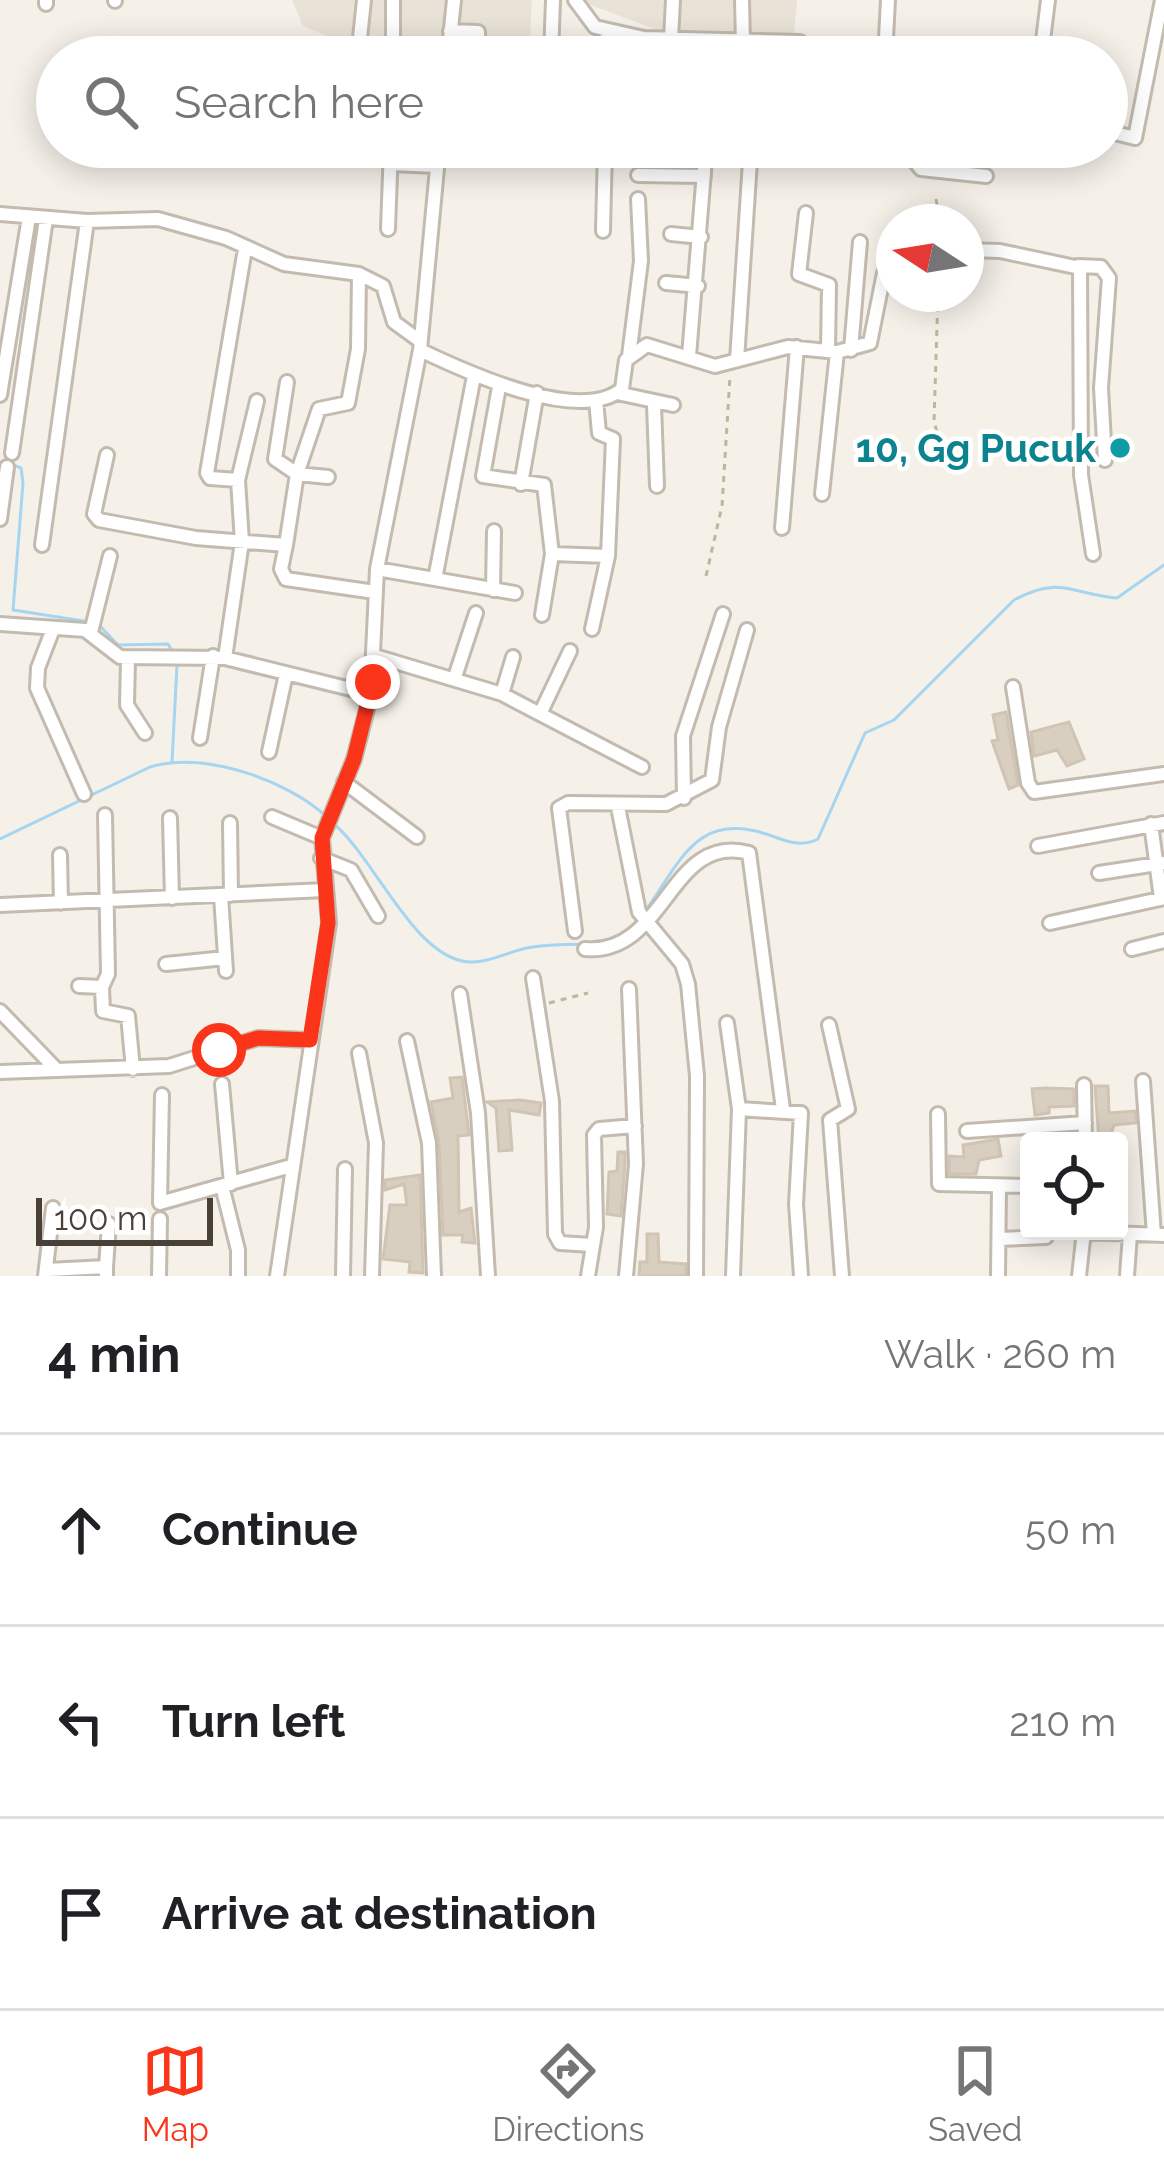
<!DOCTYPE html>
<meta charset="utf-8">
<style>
:root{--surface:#fff;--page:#f6f6f6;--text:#202124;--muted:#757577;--line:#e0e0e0;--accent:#fb351a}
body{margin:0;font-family:Raleway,sans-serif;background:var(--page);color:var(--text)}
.controls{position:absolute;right:36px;bottom:36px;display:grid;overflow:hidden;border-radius:12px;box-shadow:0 6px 30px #0003}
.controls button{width:108px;height:108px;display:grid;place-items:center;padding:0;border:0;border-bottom:3px solid var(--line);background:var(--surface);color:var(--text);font:60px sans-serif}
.compass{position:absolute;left:876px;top:204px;width:108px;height:108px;border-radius:50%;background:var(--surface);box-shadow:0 6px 30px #0003;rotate:282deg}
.scale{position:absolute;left:36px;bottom:30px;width:177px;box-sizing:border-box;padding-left:12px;border:6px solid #494137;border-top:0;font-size:33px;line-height:42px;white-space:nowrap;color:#494137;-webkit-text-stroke:9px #fff;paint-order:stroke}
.stop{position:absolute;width:36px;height:36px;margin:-27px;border:9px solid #fb351a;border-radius:50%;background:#fff}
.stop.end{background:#fb351a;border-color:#fff;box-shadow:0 3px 12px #0008}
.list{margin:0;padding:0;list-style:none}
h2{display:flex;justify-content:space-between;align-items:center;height:156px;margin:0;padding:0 48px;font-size:51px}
h2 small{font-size:39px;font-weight:400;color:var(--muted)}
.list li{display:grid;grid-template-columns:78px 1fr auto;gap:36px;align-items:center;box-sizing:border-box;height:192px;padding:0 48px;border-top:3px solid var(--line)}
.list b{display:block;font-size:45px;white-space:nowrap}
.list em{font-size:39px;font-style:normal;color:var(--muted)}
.icon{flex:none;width:66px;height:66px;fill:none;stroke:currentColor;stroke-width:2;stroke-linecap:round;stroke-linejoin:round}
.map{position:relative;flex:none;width:1164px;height:1276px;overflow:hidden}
.search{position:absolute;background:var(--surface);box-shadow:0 6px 30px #0003;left:36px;right:36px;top:36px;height:132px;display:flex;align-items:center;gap:30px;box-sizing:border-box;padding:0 42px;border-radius:66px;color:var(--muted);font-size:45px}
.sheet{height:732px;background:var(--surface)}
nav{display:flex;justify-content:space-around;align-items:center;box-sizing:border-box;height:168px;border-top:3px solid var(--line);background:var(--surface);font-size:33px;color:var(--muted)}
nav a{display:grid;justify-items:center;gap:6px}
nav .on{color:var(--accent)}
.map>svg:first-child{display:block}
.residential{fill:#e9e3d7}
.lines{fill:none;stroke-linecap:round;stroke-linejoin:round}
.stream{stroke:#a6d5f1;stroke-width:3}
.building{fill:#d9cfc1;stroke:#d1c4b2;stroke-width:3}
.minor-casing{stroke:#c3bbaf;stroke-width:18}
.path{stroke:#c2b49d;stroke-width:3;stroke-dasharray:6 6;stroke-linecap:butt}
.minor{stroke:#fff;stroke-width:12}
.route{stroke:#fb351a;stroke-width:15}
.culture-dot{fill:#0f9aa8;stroke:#fff;stroke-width:4.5}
.labels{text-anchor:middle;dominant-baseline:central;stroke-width:9;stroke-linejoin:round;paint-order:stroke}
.culture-label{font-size:39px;font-weight:bold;fill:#0d838f;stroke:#fff;text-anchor:end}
</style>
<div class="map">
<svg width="1164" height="1276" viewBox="0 0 1164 1276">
<rect width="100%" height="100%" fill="#f5f1e9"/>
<path class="residential" d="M292,0H532L529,57H379L303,26Z
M577,0H797L794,33L674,36Z"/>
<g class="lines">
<path class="stream" d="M13,465L21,468L23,483L13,610L90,622
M99,625L118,645L168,644L175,656
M172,762L177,665
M334,824C374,858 411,950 462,961C482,966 507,952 527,948C545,944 564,945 583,944
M0,839L150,767C205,751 287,780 327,817
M646,910C682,859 698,809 772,836C788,842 802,847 818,839L865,733L894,720L1014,600C1060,575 1071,594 1117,598L1164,565"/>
</g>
<path class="building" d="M1006,712L1018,785L1009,789L992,741L998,740L993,715Z
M1069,722L1084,759L1067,766L1057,750L1034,756L1031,732Z
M462,1077L469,1135L458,1136L459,1212L471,1208L475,1243L462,1242L463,1235H443L439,1142L431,1102L453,1098L450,1078Z
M1095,1086H1108L1109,1113L1135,1111L1136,1123L1114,1125L1109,1140L1099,1141Z
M1046,1088L1074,1089V1106L1049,1107V1113L1035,1115L1032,1089Z
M520,1100L541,1103L539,1115L509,1110L512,1150L499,1151L496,1108L487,1102Z
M998,1139L1001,1156L979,1160L976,1174H949V1156L964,1157L963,1145Z
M618,1152H625V1164L621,1216L607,1214L609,1172L617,1171Z
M420,1175L423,1273L409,1272L410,1262L383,1259L390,1205H407L404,1184L385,1190V1180Z
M647,1234H658L659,1262L686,1264V1276H639L640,1262H647Z"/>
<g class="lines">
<defs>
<path id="minor" d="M46,0V4
M115,0V1
M575,0L595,27L644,38L800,42
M742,0L743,43
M450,31L478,32L479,57
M671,39L673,0
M358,57L364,0
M393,57V0
M448,57L454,0
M551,57L553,0
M606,57L607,31
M885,57L888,0
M1041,57L1048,0
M1107,131L1135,138L1162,0
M361,147L362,148
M903,147L921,169L986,176
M476,148V147
M549,155L550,147
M391,164L437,166
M638,175L704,176
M806,213L799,274L829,285L828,351
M0,214L87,221L158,219L226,238L284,264L359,274L383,286L394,322L420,341
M388,229L391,147
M603,231L605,147
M671,234L701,237
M966,250L1000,251L1080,268L1081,475L1093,554
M1078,266L1101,267L1109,278L1101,388L1105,460
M666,283L698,286
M420,350C464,371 579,425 622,389L626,360L647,345L715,366L788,347L837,352L870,343L884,273L894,267
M851,350L860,242
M629,356L641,261L638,199
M689,356L706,147
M737,360L750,161L743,158
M499,387L483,476L544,485L552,554L608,556L592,629
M617,393L673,405
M0,395L29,217
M596,400L599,433L613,439L608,556
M654,405L657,486
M12,453L46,219
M107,455L94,514L99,520L196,538L286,545L281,569L286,579L375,592
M328,477L297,474L319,409L348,403L358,349L359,274
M238,480L210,478L207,473L245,249
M521,484L537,393
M822,494L837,352
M0,519L7,467
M782,528L797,347
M42,545L87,221
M286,545L297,474L275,459L287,382
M377,569L515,593
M435,579L474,376
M493,590L494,531
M542,615L552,554
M0,624L85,630L120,657L225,658L371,694
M53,629L38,668L37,688L84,794
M91,632L110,556
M375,656L502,694L513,657
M225,658L242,542L238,480L257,401
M128,659L127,705L145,733
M455,677L476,613
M1013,687L1028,783L1034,792L1164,774
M502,694L540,714L570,651
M540,714L642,767
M200,738L213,656
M269,752L286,674
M344,782L417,837
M684,798L683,736L723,614
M618,807L639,912L682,964L688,984L697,1076L696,1276
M272,817L322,838
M170,818L172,898
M230,823L231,895
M1151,824L1161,898
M1038,846L1164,823
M60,855L61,903
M321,858L351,870L378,916
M1099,873L1164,863
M221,896L226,971
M0,905L325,890
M1050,923L1164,898
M575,931L559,808L568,803L666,804L712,780L719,727L747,630
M585,949C666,956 670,831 749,853L783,1109
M1132,949L1164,941
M166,964L225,958
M533,978L552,1101L555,1234L560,1243L592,1245
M79,986L102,987L103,1011L128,1016L133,1069
M102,987L108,974L105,815
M460,994L478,1113L488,1276
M0,1011L56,1069
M727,1023L739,1109
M829,1025L848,1109L830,1120L842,1276
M407,1041L429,1143L434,1276
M359,1053L376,1143L372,1276
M0,1072L169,1066L258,1038L310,1040
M1143,1081L1154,1235
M222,1084L231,1184
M1084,1085L1085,1141
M162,1095L160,1203L291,1166
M938,1114L939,1184L1029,1186
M967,1131L1085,1123
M222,1186L238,1250V1276
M1084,1232L1164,1235
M999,1239L1046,1237
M106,1267L109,1224
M47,1270L106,1267V1276
M45,1276L53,1208
M159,1276L160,1219
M277,1276L329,923L322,838L354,759L371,694L377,569L420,350L439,147
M343,1276L345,1169
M588,1276L596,1227L594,1135L599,1129L635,1126
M626,1276L636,1164L629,989
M733,1276L739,1109L801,1113L796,1204L801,1276
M998,1276L999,1186
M1079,1276L1084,1231
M1127,1276L1130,1234"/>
</defs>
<use href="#minor" class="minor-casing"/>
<path class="path" d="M936,199L940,222
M938,294L934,422L941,445
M706,576L722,506L730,376
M549,1003L588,993"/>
<use href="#minor" class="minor"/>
</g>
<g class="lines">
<path class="route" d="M219,1050L258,1038L310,1040L328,923L322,838L354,759L373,682"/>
</g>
<circle class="culture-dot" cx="1120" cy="448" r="12"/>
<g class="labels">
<g class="culture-label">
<text x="1096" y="448">10, Gg Pucuk</text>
</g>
</g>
</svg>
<div class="controls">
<button><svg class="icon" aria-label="locate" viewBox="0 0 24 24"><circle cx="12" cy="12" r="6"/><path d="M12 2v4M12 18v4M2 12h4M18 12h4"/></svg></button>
</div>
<svg class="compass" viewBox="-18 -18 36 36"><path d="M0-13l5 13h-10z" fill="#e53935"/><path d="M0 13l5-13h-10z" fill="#757577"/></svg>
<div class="scale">100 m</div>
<div class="stop" style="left:219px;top:1050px"></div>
<div class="stop end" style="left:373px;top:682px"></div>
<div class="search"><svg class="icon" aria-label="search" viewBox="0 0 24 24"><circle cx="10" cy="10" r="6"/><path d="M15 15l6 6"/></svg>Search here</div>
</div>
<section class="sheet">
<h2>4 min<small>Walk · 260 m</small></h2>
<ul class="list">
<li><svg class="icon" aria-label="ahead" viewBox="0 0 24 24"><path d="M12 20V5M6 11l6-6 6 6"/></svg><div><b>Continue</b></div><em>50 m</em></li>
<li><svg class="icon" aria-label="left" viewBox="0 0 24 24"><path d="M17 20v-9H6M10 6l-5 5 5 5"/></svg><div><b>Turn left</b></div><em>210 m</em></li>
<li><svg class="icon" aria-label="arrive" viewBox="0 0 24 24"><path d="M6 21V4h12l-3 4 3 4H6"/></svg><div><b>Arrive at destination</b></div></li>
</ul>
</section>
<nav>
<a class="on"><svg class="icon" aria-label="map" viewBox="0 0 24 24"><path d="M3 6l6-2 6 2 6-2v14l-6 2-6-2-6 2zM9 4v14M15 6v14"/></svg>Map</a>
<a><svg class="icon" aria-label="directions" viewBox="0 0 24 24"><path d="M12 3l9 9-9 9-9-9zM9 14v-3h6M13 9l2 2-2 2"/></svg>Directions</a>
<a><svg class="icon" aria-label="saved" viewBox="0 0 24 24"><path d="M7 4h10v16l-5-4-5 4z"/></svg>Saved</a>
</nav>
